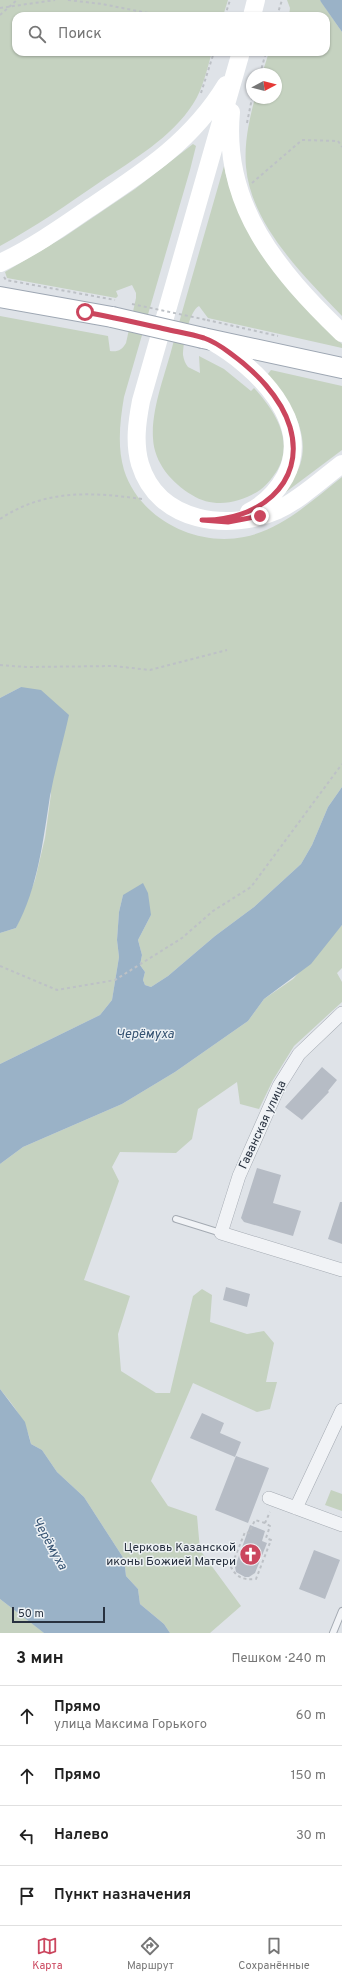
<!DOCTYPE html>
<html lang="ru">
<meta charset="utf-8">
<style>
:root{--surface:#fff;--page:#f6f6f6;--text:#222;--muted:#767676;--line:#e0e0e0;--accent:#cb465e}
body{margin:0;font-family:Overpass,sans-serif;background:var(--page);color:var(--text)}
.compass{position:absolute;left:246px;top:68px;width:36px;height:36px;border-radius:50%;background:var(--surface);box-shadow:0 1px 3px #0004;rotate:83deg}
.scale{position:absolute;left:12px;bottom:10px;width:93px;box-sizing:border-box;padding-left:4px;border:2px solid #28313f;border-top:0;font-size:11px;line-height:14px;white-space:nowrap;color:#28313f;-webkit-text-stroke:3px #eef2f5;paint-order:stroke}
.stop{position:absolute;width:12px;height:12px;margin:-9px;border:3px solid #cb465e;border-radius:50%;background:#fff}
.stop.end{background:#cb465e;border-color:#fff;box-shadow:0 1px 4px #0008}
.list{margin:0;padding:0;list-style:none}
h2{display:flex;justify-content:space-between;align-items:center;height:52px;margin:0;padding:0 16px;font-size:17px}
h2 small{font-size:13px;font-weight:400;color:var(--muted)}
.list li{display:grid;grid-template-columns:26px 1fr auto;gap:12px;align-items:center;box-sizing:border-box;height:60px;padding:0 16px;border-top:1px solid var(--line)}
.list b{display:block;font-size:15px;white-space:nowrap}
.list p{margin:0;font-size:13px;white-space:nowrap;color:var(--muted)}
.list em{font-size:13px;font-style:normal;color:var(--muted)}
.icon{flex:none;width:22px;height:22px;fill:none;stroke:currentColor;stroke-width:2;stroke-linecap:round;stroke-linejoin:round}
.map{position:relative;flex:none;width:342px;height:1633px;overflow:hidden}
.search{position:absolute;background:var(--surface);box-shadow:0 1px 3px #0004;left:12px;right:12px;top:12px;height:44px;display:flex;align-items:center;gap:10px;box-sizing:border-box;padding:0 14px;border-radius:12px;color:var(--muted);font-size:15px}
.sheet{height:292px;background:var(--surface)}
nav{display:flex;justify-content:space-around;align-items:center;box-sizing:border-box;height:56px;border-top:1px solid var(--line);background:var(--surface);font-size:11px;color:var(--muted)}
nav a{display:grid;justify-items:center;gap:2px}
nav .on{color:var(--accent)}
.map>svg:first-child{display:block}
.green{fill:#c5d2c0}
.water{fill:#9ab2c7}
.building{fill:#b6bcc5}
.lines{fill:none;stroke-linecap:round;stroke-linejoin:round}
.service-casing{stroke:#a4aab2;stroke-width:8}
.minor-casing{stroke:#a4aab2;stroke-width:14}
.primary-casing{stroke:#9ea7b3;stroke-width:22}
.path{stroke:#bdc1c6;stroke-width:2;stroke-dasharray:3 3;stroke-linecap:butt}
.service{stroke:#f1f3f6;stroke-width:6}
.minor{stroke:#f1f3f6;stroke-width:13}
.secondary{stroke:#fff;stroke-width:18}
.primary{stroke:#fff;stroke-width:20}
.primary-bridge-casing{stroke:#9ea7b3;stroke-width:22;stroke-linecap:butt}
.path-bridge{stroke:#bdc1c6;stroke-width:2;stroke-dasharray:3 3;stroke-linecap:butt}
.primary-bridge{stroke:#fff;stroke-width:20}
.route{stroke:#cb465e;stroke-width:5}
.labels{text-anchor:middle;dominant-baseline:central;stroke-width:3;stroke-linejoin:round;paint-order:stroke}
.street-label{font-size:12px;fill:#28313f;stroke:#eef2f5}
.poi-label{font-size:12px;fill:#28313f;stroke:#eef2f5;text-anchor:end}
.water-label{font-size:13px;font-style:italic;fill:#335171;stroke:#eef2f5}
</style>
<div class="map">
<svg width="342" height="1633" viewBox="0 0 342 1633">
<rect width="100%" height="100%" fill="#dfe3e8"/>
<path class="green" d="M0,0H228L223,16H16V52H212C207,69 203,89 193,104C172,137 133,160 100,182C68,204 35,227 0,246Z
M287,0H320L342,32V316C304,276 251,225 246,167C244,144 249,120 255,98H276V74H262L269,52H326V16H289L290,8Z
M193,144L196,146L190,170L124,397C120,421 117,446 124,470C139,518 195,547 244,537C281,530 313,500 342,477V787L328,807L312,845L301,864L254,907L215,936L168,976L151,987L145,985L143,980L145,972L140,965L142,955L138,940L151,915L123,895L119,912L117,940L119,957L112,1000L100,1015L0,1064V933L16,928L35,880L45,838L51,794L21,687L0,698V316L108,336L110,351C118,352 122,350 126,343L136,298V293L132,285L116,291L118,296L116,298L7,278L5,272L64,237L135,189Z
M224,166C240,242 288,292 342,344V348L208,318L199,306C189,311 183,344 183,355C184,360 185,363 188,367L200,373L199,356L224,369L251,391L254,388C274,410 294,439 278,469C273,477 268,484 260,490C241,503 214,509 192,495C172,483 154,463 153,438C151,409 166,372 173,344C190,284 207,225 224,166Z
M271,370L342,386V450L286,492C287,484 297,474 300,465C311,431 288,399 267,375Z
M342,925V968L337,973L342,982V1002L294,1046L273,1080L259,1109L240,1104L237,1082L198,1109L192,1139L176,1153L120,1152L112,1167L119,1181L84,1280L130,1296L118,1334L121,1371L156,1393H170L193,1296L202,1289L212,1295L210,1322L247,1334L264,1331L274,1343L266,1382H277L270,1409L257,1412L193,1383L151,1481L168,1506L197,1516L200,1550L241,1606L210,1633H170L164,1624L140,1604L138,1589L126,1576L124,1559L84,1497L57,1472L42,1450L31,1444C27,1423 14,1406 0,1389V1164L23,1147L122,1104L175,1072L248,1021L264,999L293,979Z
M331,1490L342,1494V1511L325,1505Z
M0,1599L43,1632L44,1633H0Z"/>
<path class="water" d="M320,0H342V32L321,2Z
M21,687L41,690L69,715C63,742 55,769 50,796C43,841 38,887 16,928L0,933V698Z
M342,787V925L311,964L264,999L248,1021L175,1072L122,1104L23,1147L0,1164V1064L100,1015L112,1000L119,957L117,940L119,912L123,895L143,883L148,893L151,915L138,940L142,955L140,965L145,972L143,980L145,985L151,987L168,976L215,936L254,907L301,864L312,845L328,807Z
M0,1389L25,1422L31,1444L42,1450L57,1472L84,1497L124,1559L126,1576L138,1589L140,1604L164,1624L170,1633H44L0,1599Z"/>
<path class="building" d="M322,1067L337,1080L328,1091L329,1092L302,1120L285,1107Z
M257,1168L281,1175L273,1203L301,1211L293,1236L244,1222L241,1218Z
M340,1202H342V1244L328,1239Z
M226,1287L250,1294L247,1307L223,1300Z
M202,1413L224,1423L220,1433L241,1442L235,1457L190,1438Z
M236,1456L269,1468L248,1523L215,1510Z
M250,1525L265,1531L262,1541L267,1543L255,1573L249,1577H245L236,1572L235,1567Z
M314,1550L340,1560L325,1599L299,1589Z"/>
<g class="lines">
<defs>
<path id="service" d="M176,1219L221,1233
M333,1633L342,1611"/>
<path id="minor" d="M342,1013L299,1054L279,1086L239,1176L221,1233L342,1270
M269,1498L342,1525
M296,1508L342,1410"/>
<path id="primary" d="M0,297L112,317
M203,338L342,368"/>
</defs>
<use href="#service" class="service-casing"/>
<use href="#minor" class="minor-casing"/>
<use href="#primary" class="primary-casing"/>
<path class="path" d="M68,0L102,4L163,16
M0,8L55,0
M0,15L17,0
M225,16L230,0
M277,16L282,0
M260,74L266,52
M201,93L214,52
M247,123L252,98
M252,183L302,140L338,141L342,147
M4,277L6,280L115,300
M207,320L278,336
M0,519C45,489 91,492 142,499
M0,665L26,667L114,666L150,670L227,650
M0,966L57,990L115,980L182,938L213,911L251,887L342,764
M265,1523L255,1520L249,1533L245,1532L231,1567C237,1578 243,1580 256,1579L271,1540L266,1538L270,1526L265,1523L270,1512"/>
<use href="#service" class="service"/>
<use href="#minor" class="minor"/>
<path class="secondary" d="M252,16L256,0
M241,52L141,401C137,422 134,443 140,464C158,523 229,532 278,510C301,499 322,479 342,464
M231,112C222,206 278,271 342,333
M0,263C32,248 62,227 91,207C144,172 192,141 226,85
M211,341C256,366 314,422 285,477C276,493 265,504 249,512"/>
<use href="#primary" class="primary"/>
<defs>
<path id="primary-bridge" d="M112,317L203,338"/>
</defs>
<use href="#primary-bridge" class="primary-bridge-casing"/>
<path class="path-bridge" d="M132,304L207,320"/>
<use href="#primary-bridge" class="primary-bridge"/>
</g>
<g class="lines">
<path class="route" d="M85,312C112,317 138,323 165,329C178,332 191,334 204,338C213,341 222,347 230,353C255,371 281,397 290,427C307,485 255,522 202,520L228,522L260,516"/>
</g>
<defs>
<symbol id="church-disc" viewBox="-11 -11 22 22"><circle r="9.5" fill="#cb465e" stroke="#eef2f5"/><path d="M-1.2-6h2.4v3.5h3.3v2.4h-3.3V6h-2.4V-.1h-3.3v-2.4h3.3Z" fill="#fff"/></symbol>
</defs>
<g fill-rule="evenodd">
<use href="#church-disc" x="238" y="1542" width="25" height="25"/>
</g>
<g class="labels">
<g class="street-label">
<text transform="translate(263 1125) rotate(-65)">Гаванская улица</text>
</g>
<g class="poi-label">
<text x="236" y="1548">Церковь Казанской<tspan x="236" dy="14">иконы Божией Матери</tspan></text>
</g>
<g class="water-label">
<text x="145" y="1035">Черёмуха</text>
<text transform="translate(49 1544) rotate(61)">Черёмуха</text>
</g>
</g>
</svg>
<svg class="compass" viewBox="-18 -18 36 36"><path d="M0-13l5 13h-10z" fill="#e53935"/><path d="M0 13l5-13h-10z" fill="#767676"/></svg>
<div class="scale">50 m</div>
<div class="stop" style="left:85px;top:312px"></div>
<div class="stop end" style="left:260px;top:516px"></div>
<div class="search"><svg class="icon" aria-label="search" viewBox="0 0 24 24"><circle cx="10" cy="10" r="6"/><path d="M15 15l6 6"/></svg>Поиск</div>
</div>
<section class="sheet">
<h2>3 мин<small>Пешком · 240 m</small></h2>
<ul class="list">
<li><svg class="icon" aria-label="ahead" viewBox="0 0 24 24"><path d="M12 20V5M6 11l6-6 6 6"/></svg><div><b>Прямо</b><p>улица Максима Горького</p></div><em>60 m</em></li>
<li><svg class="icon" aria-label="ahead" viewBox="0 0 24 24"><path d="M12 20V5M6 11l6-6 6 6"/></svg><div><b>Прямо</b></div><em>150 m</em></li>
<li><svg class="icon" aria-label="left" viewBox="0 0 24 24"><path d="M17 20v-9H6M10 6l-5 5 5 5"/></svg><div><b>Налево</b></div><em>30 m</em></li>
<li><svg class="icon" aria-label="arrive" viewBox="0 0 24 24"><path d="M6 21V4h12l-3 4 3 4H6"/></svg><div><b>Пункт назначения</b></div></li>
</ul>
</section>
<nav>
<a class="on"><svg class="icon" aria-label="map" viewBox="0 0 24 24"><path d="M3 6l6-2 6 2 6-2v14l-6 2-6-2-6 2zM9 4v14M15 6v14"/></svg>Карта</a>
<a><svg class="icon" aria-label="directions" viewBox="0 0 24 24"><path d="M12 3l9 9-9 9-9-9zM9 14v-3h6M13 9l2 2-2 2"/></svg>Маршрут</a>
<a><svg class="icon" aria-label="saved" viewBox="0 0 24 24"><path d="M7 4h10v16l-5-4-5 4z"/></svg>Сохранённые</a>
</nav>
